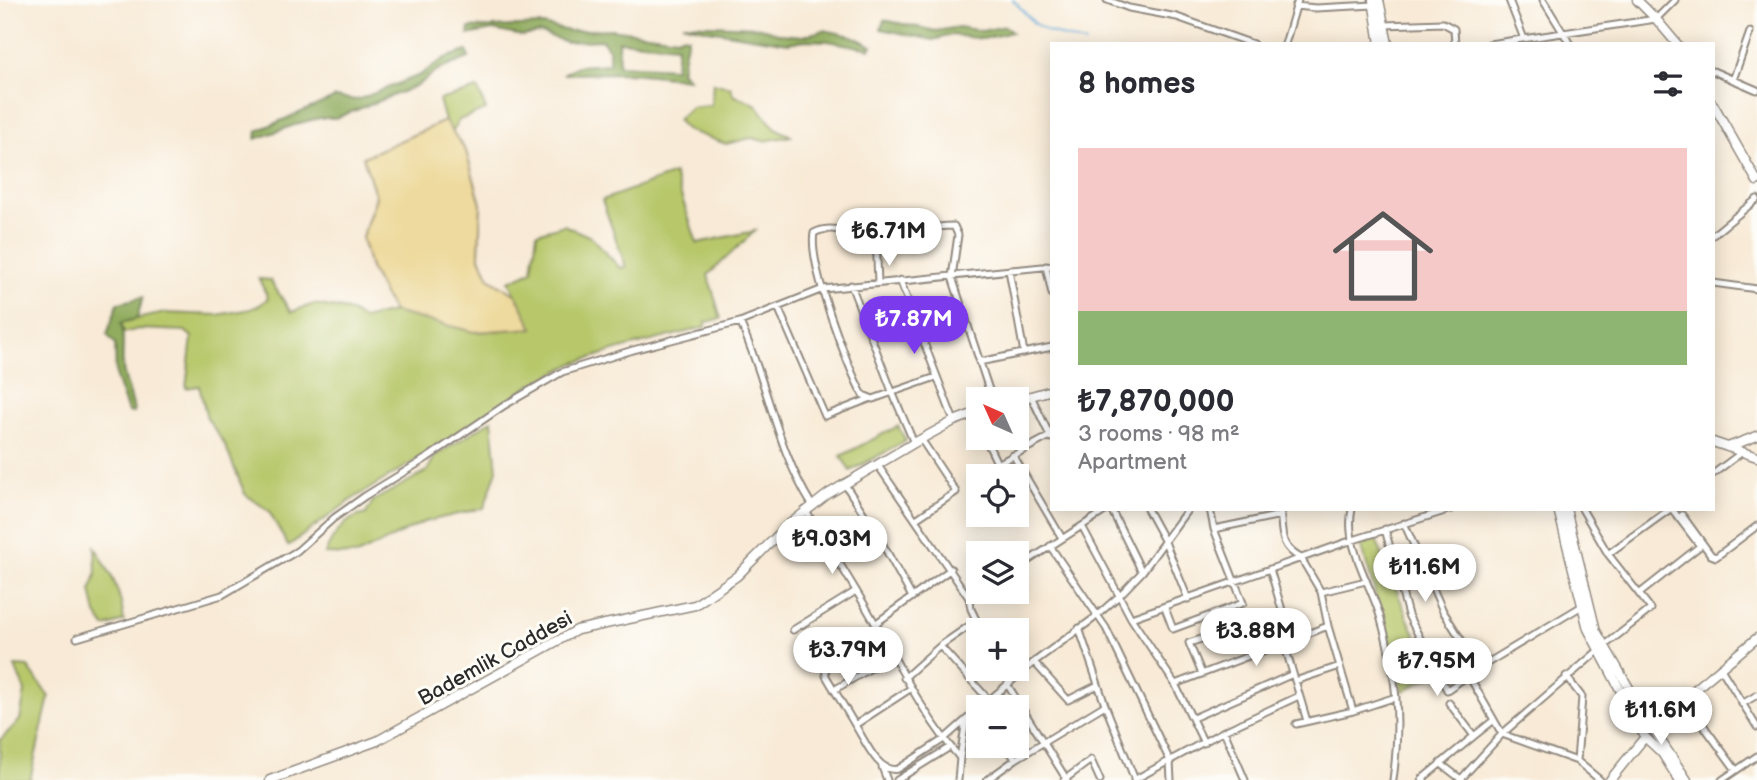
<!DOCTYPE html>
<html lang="en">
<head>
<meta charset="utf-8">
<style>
  :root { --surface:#fff; --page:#f7f7f7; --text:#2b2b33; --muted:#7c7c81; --accent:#7c3aed }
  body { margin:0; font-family:"Balsamiq Sans",sans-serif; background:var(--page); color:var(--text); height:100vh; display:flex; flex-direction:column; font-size:26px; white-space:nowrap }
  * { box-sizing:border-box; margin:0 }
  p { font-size:23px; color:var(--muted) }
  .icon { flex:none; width:38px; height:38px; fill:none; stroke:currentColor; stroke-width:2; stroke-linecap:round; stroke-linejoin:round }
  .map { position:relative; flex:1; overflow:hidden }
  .drawer { position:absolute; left:1050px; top:42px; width:665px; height:469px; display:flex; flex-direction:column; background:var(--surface); border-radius:0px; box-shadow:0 4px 18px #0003 }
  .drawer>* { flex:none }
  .needle { width:46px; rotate:315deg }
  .buttons { position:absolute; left:966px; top:387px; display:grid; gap:14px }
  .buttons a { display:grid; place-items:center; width:63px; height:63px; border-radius:0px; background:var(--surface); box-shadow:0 4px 18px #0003; font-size:35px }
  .price { position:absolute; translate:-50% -60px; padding:0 16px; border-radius:24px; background:#fff; color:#222; font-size:23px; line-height:46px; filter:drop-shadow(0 2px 4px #0008) }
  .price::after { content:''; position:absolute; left:50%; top:42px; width:21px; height:16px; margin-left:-10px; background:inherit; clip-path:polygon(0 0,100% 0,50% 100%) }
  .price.current { background:var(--accent); color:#fff }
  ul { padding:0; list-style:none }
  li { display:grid; align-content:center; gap:14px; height:371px; padding:0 28px }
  li span { display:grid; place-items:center; height:217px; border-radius:0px; color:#555 }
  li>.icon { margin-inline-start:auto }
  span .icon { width:126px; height:126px; fill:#fffc; stroke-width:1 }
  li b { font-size:30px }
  h2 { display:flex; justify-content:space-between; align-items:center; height:84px; padding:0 28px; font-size:30px }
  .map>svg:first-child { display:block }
</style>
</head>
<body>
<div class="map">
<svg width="1757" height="780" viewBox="0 0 1757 780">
  <rect width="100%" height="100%" fill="#fdfcf7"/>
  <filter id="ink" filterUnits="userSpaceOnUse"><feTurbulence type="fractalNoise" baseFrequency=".0143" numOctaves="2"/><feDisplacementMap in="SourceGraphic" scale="14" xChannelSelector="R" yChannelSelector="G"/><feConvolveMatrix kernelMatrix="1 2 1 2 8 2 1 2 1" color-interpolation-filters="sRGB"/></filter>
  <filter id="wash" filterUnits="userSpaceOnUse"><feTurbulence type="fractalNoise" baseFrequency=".00686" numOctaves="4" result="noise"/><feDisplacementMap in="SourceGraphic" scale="28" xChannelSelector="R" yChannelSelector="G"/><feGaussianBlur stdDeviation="1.57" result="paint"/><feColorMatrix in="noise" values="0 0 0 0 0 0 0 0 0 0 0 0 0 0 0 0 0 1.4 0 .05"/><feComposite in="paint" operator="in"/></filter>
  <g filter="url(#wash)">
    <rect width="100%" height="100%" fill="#f8ead6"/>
    <path fill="#b7c76a" stroke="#71794a" stroke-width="2" d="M713 83 730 87 734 96C766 104 756 110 775 127 779 131 786 133 791 136L764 141 751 138 726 144 687 130 677 120 691 107 711 105Z
      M478 89 486 110 459 120 452 132 445 121 439 100Z
      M674 174 697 243 755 231 708 275 721 319 706 322V327L620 349 572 364 527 387 438 447 351 500 288 546 269 511 245 494 225 445 207 418 199 386 186 388 192 337 185 331 138 329 124 333 121 322 165 313 217 315 251 309 260 305 268 298 259 279 270 280 291 312 314 304 347 310 363 319 393 312 475 332 532 328 509 281 532 271 537 233 564 225 591 237 620 268 626 267 602 200Z
      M492 420 497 470 484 508 424 522 357 555 325 554C332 536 345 517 366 514L373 501 427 471 435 456Z
      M898 426 906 441 850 471 841 456Z
      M1376 539 1408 619 1434 675 1403 691 1361 544Z
      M95 547C111 573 121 591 124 621L105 627 96 614 91 590 96 574Z
      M15 666 28 667 49 697 30 780H0V740L20 720 25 691Z"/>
    <path fill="#91ac5e" stroke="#5e6c44" stroke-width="2" fill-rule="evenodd" d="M884 20 936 31 959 27 982 31 1005 26 1012 32 983 39 952 35 933 40 881 29Z
      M682 24 758 27 781 34 803 36 824 30 852 36 872 46 870 49 828 41 805 40 788 43 708 30Z
      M543 25 569 31 611 29 677 38 681 36 688 37 681 71 689 79 631 73 563 74 577 66 609 64V49L602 40 566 42 541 33 522 36 493 30 468 35 469 28ZM618 41 677 46 675 68 619 65Z
      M467 51 469 58 438 70 417 86 336 118H320L303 122 256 139 257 131 336 97 357 100 420 75 445 58Z
      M143 297 137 319 121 323C126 339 120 357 124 374 127 388 133 399 134 413L128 412 116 378 115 344 107 334 118 303Z"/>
    <path fill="#eeda9e" stroke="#8c8264" stroke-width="2" d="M445 121 466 151 481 204 479 255 489 278 516 295 533 328 475 332 393 312 370 268 362 237 376 197 363 157Z"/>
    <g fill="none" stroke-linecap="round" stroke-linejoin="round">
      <path stroke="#61a7d7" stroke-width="2" d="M1013 0 1035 24 1047 31 1086 44"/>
    </g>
  </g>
  <g filter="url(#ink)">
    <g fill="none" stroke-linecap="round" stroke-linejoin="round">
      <defs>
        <path id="street" d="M1107 0 1129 8 1177 17 1253 44
          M1509 0 1524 39
          M1543 0 1570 44
          M1295 6 1316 8 1374 5
          M1384 25 1443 23 1454 29 1455 44
          M1285 44 1298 0
          M1489 44 1656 19 1675 0
          M1713 71 1757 90
          M1733 80 1750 32
          M1713 235 1757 199
          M876 237 878 282
          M1046 266 1052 294
          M1009 270 1024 353
          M900 280 954 421
          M1713 283 1757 289
          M851 285 893 394 914 443
          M778 307 825 416 869 399
          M740 322C767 381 777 450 812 505
          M979 362 1052 347
          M936 377 873 399 863 395C847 367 808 263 814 233 836 222 856 238 878 236 904 234 928 226 954 226L958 235 952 277 992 399
          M1031 396 1051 438
          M985 438 998 465
          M1013 455 1062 538
          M877 464 969 598 971 609 981 630
          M1713 474 1741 453
          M975 476 1050 436
          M844 483 877 534 912 597
          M1111 509 1142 572
          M1147 509 1165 542 1188 599
          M1280 509C1283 532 1278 546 1301 558
          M1352 509C1344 546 1370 582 1380 616 1397 673 1401 721 1393 780
          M1582 509 1608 554 1651 609 1604 646
          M805 510C831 549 856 589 879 630 904 675 926 719 960 758L958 780
          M1682 515 1711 555 1716 557 1757 526
          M916 519 956 492 921 439
          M1404 523 1443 611 1479 668
          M1082 526 1131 618 1175 684 1204 743
          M1214 529 1281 515
          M1385 529 1408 615 1447 690 1479 668 1582 606
          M1050 546 1106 628 1170 761 1171 780
          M1608 554 1670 509
          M1301 558 1321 592 1328 626 1353 711
          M1017 568 1108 509
          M1270 569 1291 641
          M1321 592 1366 581
          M1639 594 1700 546 1672 509
          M969 598 980 592
          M1165 608 1173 629 1243 603 1214 529 1210 509
          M1131 618 1347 542 1451 509
          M875 624 951 569
          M1079 628 1105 705 1135 780
          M879 629 825 667 826 676 855 725 910 689
          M793 630 856 591
          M77 638 222 595 297 551 334 518 365 496 427 458 505 405 562 372 633 350 740 322 823 289 1052 266
          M1284 643 1307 721
          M940 646 989 700
          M1034 662 1068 700 1098 685
          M1720 667 1757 727
          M1202 674 1189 643 1263 619 1271 648
          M1469 676 1502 734 1577 761 1600 780
          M1566 676 1582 697 1577 761
          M904 678 940 646 976 621
          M1295 681 1340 666
          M1007 684 1067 780
          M1175 684 1328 626
          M834 690 893 655
          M1687 696 1706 729 1736 770
          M1742 704 1757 695
          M981 707 1034 662 1093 619 1120 595 1142 572 1188 509
          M1193 718 1293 674
          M1296 724 1353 711 1396 697
          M855 725C865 740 878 774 898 769L944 739 978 709
          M1224 731 1245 780
          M1474 736 1494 720
          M1004 746 1016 759
          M960 758 966 720
          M1440 763 1462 780
          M882 767 887 780
          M1461 779 1502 734 1599 650
          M897 780 950 747
          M987 780 1016 759 1105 705
          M1064 780 1091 760 1100 780
          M1134 780 1224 731 1299 696
          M1424 780 1422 779 1474 736 1449 703
          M1722 780 1757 756"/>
        <path id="secondary" d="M1373 0 1380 44
          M1379 0 1388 44
          M1637 0 1656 19 1677 44
          M1713 104 1757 181
          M1017 400 1052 390
          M1713 442 1757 457
          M1728 447 1757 436
          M1558 509 1588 629 1645 737 1662 753 1679 780
          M1566 509 1596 631 1651 726 1687 780
          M1654 731 1653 729 1687 696 1757 638
          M270 780 377 741 577 630 695 605 737 576 787 526 828 494 914 443 954 421 978 412
          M1610 780 1645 737"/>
      </defs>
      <use href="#street" stroke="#928a80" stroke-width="9"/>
      <use href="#secondary" stroke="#928a80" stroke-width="11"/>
      <use href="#street" stroke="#fff" stroke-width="5"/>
      <use href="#secondary" stroke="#fff" stroke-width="8"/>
    </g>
  </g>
  <g text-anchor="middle" stroke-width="6" stroke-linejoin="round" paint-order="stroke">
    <g font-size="21" fill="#2b2b2b" stroke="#fdfcf7">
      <text transform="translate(495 658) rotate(-29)" y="7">Bademlik Caddesi</text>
    </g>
  </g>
</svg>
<div class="buttons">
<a><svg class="needle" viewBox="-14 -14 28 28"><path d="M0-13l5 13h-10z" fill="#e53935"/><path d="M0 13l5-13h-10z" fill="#7c7c81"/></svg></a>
<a><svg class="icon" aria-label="locate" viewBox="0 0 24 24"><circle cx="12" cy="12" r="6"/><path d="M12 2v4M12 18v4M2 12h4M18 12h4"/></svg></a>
<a><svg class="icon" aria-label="layers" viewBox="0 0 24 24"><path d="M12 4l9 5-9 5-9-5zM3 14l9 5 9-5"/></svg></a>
<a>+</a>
<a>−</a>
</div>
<b class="price" style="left:889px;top:268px">₺6.71M</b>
<b class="price current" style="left:914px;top:356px">₺7.87M</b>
<b class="price" style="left:832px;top:576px">₺9.03M</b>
<b class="price" style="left:1425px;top:604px">₺11.6M</b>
<b class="price" style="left:1256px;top:668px">₺3.88M</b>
<b class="price" style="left:848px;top:687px">₺3.79M</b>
<b class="price" style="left:1437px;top:698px">₺7.95M</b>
<b class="price" style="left:1661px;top:747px">₺11.6M</b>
<section class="drawer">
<h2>8 homes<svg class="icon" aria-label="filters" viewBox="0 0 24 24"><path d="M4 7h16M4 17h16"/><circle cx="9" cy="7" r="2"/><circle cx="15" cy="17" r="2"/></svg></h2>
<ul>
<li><span style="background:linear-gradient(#f6c9c9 75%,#8fb573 0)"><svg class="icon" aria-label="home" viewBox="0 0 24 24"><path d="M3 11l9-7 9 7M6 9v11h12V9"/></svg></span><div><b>₺7,870,000</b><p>3 rooms · 98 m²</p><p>Apartment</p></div></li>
</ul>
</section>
</div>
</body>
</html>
